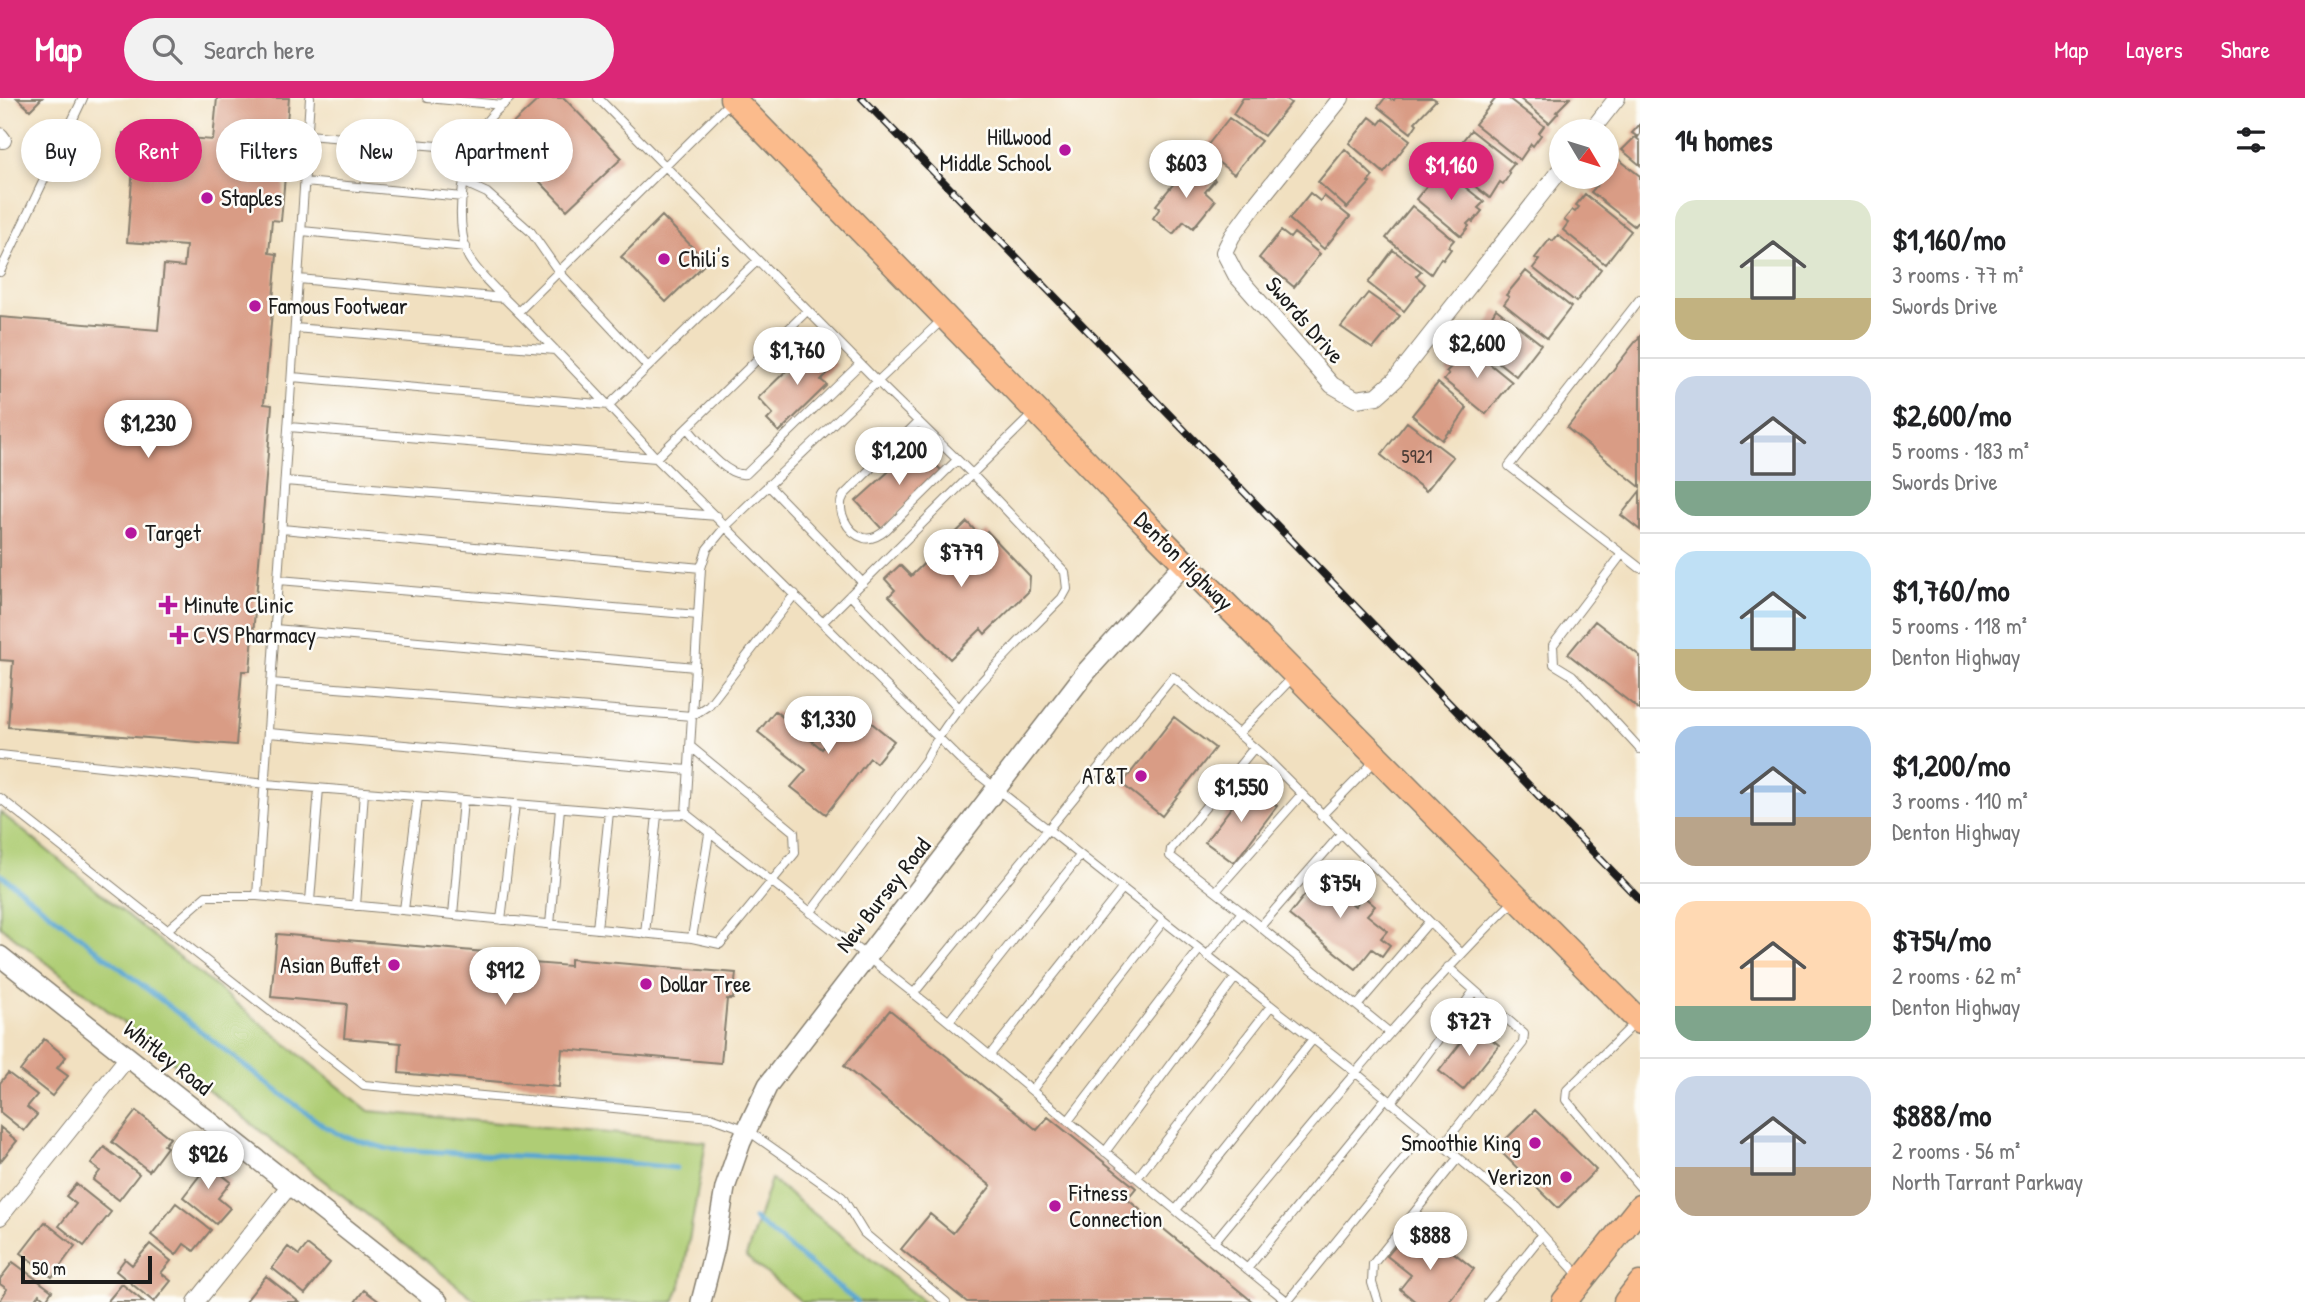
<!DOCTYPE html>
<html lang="en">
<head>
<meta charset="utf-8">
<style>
  :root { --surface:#fff; --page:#f2f2f2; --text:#202124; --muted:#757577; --line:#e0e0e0; --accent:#db2777 }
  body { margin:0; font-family:"Patrick Hand",sans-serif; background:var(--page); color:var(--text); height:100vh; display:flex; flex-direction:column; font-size:26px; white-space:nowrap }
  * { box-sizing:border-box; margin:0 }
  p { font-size:23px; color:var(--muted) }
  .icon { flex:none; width:38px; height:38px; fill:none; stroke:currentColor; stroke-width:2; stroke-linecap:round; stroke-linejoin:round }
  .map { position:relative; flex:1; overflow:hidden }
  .sheet { display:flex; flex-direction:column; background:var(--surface); width:665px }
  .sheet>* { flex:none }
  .guide { position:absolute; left:21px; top:21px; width:665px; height:63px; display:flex; gap:14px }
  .needle { width:46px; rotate:128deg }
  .fabs { position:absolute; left:1549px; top:21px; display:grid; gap:14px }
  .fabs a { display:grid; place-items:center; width:70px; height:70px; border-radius:50%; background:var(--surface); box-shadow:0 4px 10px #0003; font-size:35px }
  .scale { position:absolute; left:21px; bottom:18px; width:131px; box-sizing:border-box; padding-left:7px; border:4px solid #1c1c1c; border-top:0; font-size:19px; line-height:24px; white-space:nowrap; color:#1c1c1c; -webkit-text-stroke:5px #fdfcf7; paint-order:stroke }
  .price { position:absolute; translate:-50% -60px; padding:0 16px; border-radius:24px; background:#fff; color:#222; font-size:23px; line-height:46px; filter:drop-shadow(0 2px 4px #0008) }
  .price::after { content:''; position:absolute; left:50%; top:42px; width:21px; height:16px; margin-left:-10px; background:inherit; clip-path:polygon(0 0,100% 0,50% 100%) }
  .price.selected { background:var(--accent); color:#fff }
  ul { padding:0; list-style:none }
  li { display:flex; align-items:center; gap:21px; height:175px; padding:0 35px }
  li+li { border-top:2px solid var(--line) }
  li span { display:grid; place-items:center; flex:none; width:196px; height:140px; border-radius:21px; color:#555 }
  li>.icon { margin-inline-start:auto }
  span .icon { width:84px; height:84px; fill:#fffc; stroke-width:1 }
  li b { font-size:30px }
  h2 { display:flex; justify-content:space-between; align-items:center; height:84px; padding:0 35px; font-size:30px }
  .tag { padding:0 24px; border-radius:32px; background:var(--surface); box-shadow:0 4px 10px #0003; font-size:24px; line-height:63px }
  .tag.selected { background:var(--accent); color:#fff }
  header { display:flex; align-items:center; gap:42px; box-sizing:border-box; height:98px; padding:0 35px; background:var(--accent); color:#fff }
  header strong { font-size:33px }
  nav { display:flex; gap:38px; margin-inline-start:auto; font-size:24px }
  .search { width:490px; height:63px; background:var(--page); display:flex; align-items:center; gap:18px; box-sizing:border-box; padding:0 24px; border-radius:38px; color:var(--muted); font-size:26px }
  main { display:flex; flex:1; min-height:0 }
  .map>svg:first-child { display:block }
</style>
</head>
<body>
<header>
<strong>Map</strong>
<div class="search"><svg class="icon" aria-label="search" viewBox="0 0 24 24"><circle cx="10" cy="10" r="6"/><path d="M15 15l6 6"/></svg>Search here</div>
<nav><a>Map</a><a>Layers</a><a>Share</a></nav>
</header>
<main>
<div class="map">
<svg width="1640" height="1204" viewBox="0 0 1640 1204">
  <rect width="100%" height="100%" fill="#fdfcf7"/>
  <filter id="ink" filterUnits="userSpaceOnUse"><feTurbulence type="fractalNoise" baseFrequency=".0143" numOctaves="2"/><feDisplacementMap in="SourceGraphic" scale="14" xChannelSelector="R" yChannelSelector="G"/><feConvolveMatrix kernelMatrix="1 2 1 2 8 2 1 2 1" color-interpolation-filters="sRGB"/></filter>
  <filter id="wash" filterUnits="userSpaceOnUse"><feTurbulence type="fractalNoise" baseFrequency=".00686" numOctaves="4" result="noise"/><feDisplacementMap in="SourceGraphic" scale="28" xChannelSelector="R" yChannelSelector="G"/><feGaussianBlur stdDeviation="1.57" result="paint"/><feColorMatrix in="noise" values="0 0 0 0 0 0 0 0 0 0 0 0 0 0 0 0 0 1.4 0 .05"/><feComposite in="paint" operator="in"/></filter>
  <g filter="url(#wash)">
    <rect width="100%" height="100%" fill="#f1e0c0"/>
    <path fill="#afcd74" stroke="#667448" stroke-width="2" d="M0 714 369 1013 706 1044 682 1183 674 1204H478L0 828Z
      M771 1081 924 1204H802L746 1159Z"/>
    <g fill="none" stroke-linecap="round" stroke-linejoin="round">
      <path stroke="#57a6d1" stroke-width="5" d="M0 776 281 996 324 1028 343 1038 388 1051 607 1063 676 1070
        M754 1121 857 1204"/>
    </g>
    <g id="blocks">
      <path fill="#d99c85" d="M17 0H42L30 12Z
        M217 0H289L285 48 278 47 275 77 285 78 281 123 272 122 269 155 277 156 264 306 272 307 250 573H242L236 647 8 629 13 563 0 562V219L158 232 164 167 184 169 186 148 127 144 134 57 121 56 123 35 213 42Z
        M540 0H564L622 60 567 112 504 46 512 39 506 32Z
        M1243 0H1284L1291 5 1264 38 1233 16Z
        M1385 0 1394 2 1395 0H1433L1436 2 1415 24 1417 26 1411 35 1378 9Z
        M1496 0H1508L1544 28 1539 35 1541 37 1533 48 1531 46 1520 62 1475 26Z
        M1519 0H1570L1556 14 1558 15 1549 25Z
        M1370 19 1379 26 1383 21 1410 42 1384 75 1349 45Z
        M1229 20 1261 43 1234 76 1203 53Z
        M1640 26V36L1638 39 1632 35Z
        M1471 32 1514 66 1508 73 1510 76 1503 86 1500 84 1490 100 1445 65Z
        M1635 39 1640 43V67L1622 52Z
        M1345 51 1373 78 1368 84 1370 85 1347 110 1318 84Z
        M1617 60 1640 78V121L1634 128 1591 94 1598 86 1595 83 1598 79H1606V68L1609 66 1611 68Z
        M1195 65 1215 82 1205 94 1215 103 1193 130 1184 123 1173 136 1153 120 1160 110 1156 107 1184 73 1187 75Z
        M1441 70 1484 104 1478 110 1482 113 1473 124 1471 122 1467 126 1469 128 1461 138 1416 101Z
        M1310 95 1320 103 1324 98 1350 119 1324 151 1289 121Z
        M1585 96 1631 133 1605 166 1563 132 1568 125 1564 122 1572 112 1575 114 1579 109 1576 107Z
        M1412 108 1454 142 1448 149 1451 151 1443 162 1441 160 1431 176 1386 140Z
        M662 118 707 164 666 204 621 159Z
        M1281 133 1290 140 1294 135 1320 156 1294 189 1259 160Z
        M1558 137 1601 171 1576 204 1533 170 1539 162 1535 160 1550 141 1553 143Z
        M1393 152 1421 173 1416 178 1425 186 1404 213 1368 185Z
        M1526 173 1571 209 1547 240 1504 206 1509 199 1506 197Z
        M1368 195 1400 218 1373 251 1341 229Z
        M1496 211 1541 246 1516 278 1474 245 1479 238 1476 236 1484 226 1486 228Z
        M1640 238V389L1567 330Z
        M815 245 836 267 821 282 827 287 779 334 767 322 773 316 758 300Z
        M1469 249 1512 284 1486 316 1444 282 1449 276 1446 274Z
        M1438 285 1467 310 1451 334 1449 333 1442 342 1412 317Z
        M1407 324 1453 359 1426 393 1381 357Z
        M917 348 942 373 882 431 856 403Z
        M1640 393V432L1621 417Z
        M967 424 981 439 987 433 1030 478 1029 493 985 536 981 531 950 561 889 498 895 492 885 481 900 467 911 478Z
        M1595 523 1640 558V612L1568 556Z
        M854 611 894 643 876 665 870 660 826 716 791 689 806 672 758 634 775 613 822 651Z
        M1174 619 1215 650 1162 718 1122 686Z
        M1249 686 1277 708 1234 765 1205 744Z
        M1327 769 1350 788 1342 798 1355 808 1363 798 1375 808 1367 817 1387 833 1381 840 1390 847 1382 858 1372 851 1356 871 1289 817Z
        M277 836 496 855 495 862 570 868V861L736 875 733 901H727L721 965 562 951 559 989 399 975 401 945 344 940 347 906 271 899Z
        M890 912 1037 1032 1048 1019 1136 1090 1127 1101 1253 1204H967L901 1151 930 1116 953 1135 991 1088 844 968Z
        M1474 928 1499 947 1463 992 1439 973Z
        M44 941 66 959 57 970 68 978 52 998 20 973Z
        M8 975 37 997 27 1009 37 1017 24 1033 0 1014V985Z
        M1535 1012 1596 1072 1558 1110 1497 1050Z
        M136 1013 170 1040 164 1047 167 1049 149 1073 112 1044Z
        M0 1029 17 1043 0 1064Z
        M104 1049 139 1076 119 1102 93 1082 100 1073 91 1066Z
        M199 1058 231 1084 218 1100 230 1110 216 1126 183 1099 200 1077 190 1069Z
        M76 1086 111 1114 84 1148 59 1128 76 1106 66 1098Z
        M176 1105 211 1132 194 1153 184 1146 176 1157 151 1137Z
        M45 1124 75 1148 52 1179 21 1155Z
        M1404 1138 1428 1157 1439 1143 1474 1171 1448 1204H1416L1400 1191 1411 1177 1387 1158Z
        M150 1146 171 1163 161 1175 171 1183 154 1204 116 1173 125 1161 132 1167Z
        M307 1147 330 1165 305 1196 272 1170 288 1149 299 1157Z
        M13 1164 52 1193 46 1202 39 1196 33 1204 0 1203 7 1191 0 1186V1181Z
        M266 1178 299 1204H245Z
        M122 1186 144 1204H107Z
        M364 1192 380 1204H355Z"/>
    </g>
  </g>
  <g filter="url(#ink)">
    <use href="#blocks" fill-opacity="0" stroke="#867e6e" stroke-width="2"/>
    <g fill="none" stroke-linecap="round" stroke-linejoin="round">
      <defs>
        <path id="service" d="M427 0 503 7
          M510 0C502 8 490 17 484 27 463 64 454 115 467 156 473 172 507 202 520 216 566 263 612 310 656 360L964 665 1355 974 1517 1109 1581 1180
          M598 0 877 283 972 376 823 524
          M308 37 473 51
          M305 84 463 99
          M465 85 487 95 531 134 559 174 648 269
          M302 133 466 149
          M0 174 83 0
          M299 181 504 200
          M1640 201 1509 368 1640 470
          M518 214 730 4
          M943 221 726 428 707 451 701 470 686 716 936 913 1214 1144
          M295 230 555 252
          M292 279 609 307 758 162
          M918 324 844 397C835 411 847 435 864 440 872 442 880 437 886 432L957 362
          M289 329 656 360 807 213
          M687 330C700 344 726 380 746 376L860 266
          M285 383 717 418
          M768 387 863 485
          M282 431 701 470
          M1622 456 1553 547 1554 566 1572 577 1640 651
          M279 482 698 517
          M850 497 960 611
          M275 531 695 569
          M272 585 692 618 709 607 795 496
          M269 635 688 672
          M1238 636 1293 579
          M690 648 794 734 795 755 720 846 692 840 709 736
          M0 657 266 686 652 717 686 716
          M0 700 167 832
          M1321 718 1376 662
          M1216 793 1301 697
          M257 798 310 0
          M310 803 319 690
          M356 808 364 694
          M404 812 418 699
          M1242 814 1389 934
          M810 815 925 663C954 605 1016 547 1062 500L1067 491 1065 474 972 376 1034 315
          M453 817 463 702
          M501 822 515 706
          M550 827 560 710
          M1260 829 1340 737
          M597 831 609 714
          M645 836 657 717
          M692 840 257 798H206L167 832 364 987 711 1019 747 1032 842 1099 864 1135 946 1204
          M1207 858 1242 814 1170 758 1171 751 1254 650
          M914 895 1173 579 1266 660 1461 855
          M1357 908 1429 824
          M949 923 1080 758
          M1636 924 1567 992 1566 1002 1640 1089
          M990 957 1122 791
          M1032 992 1163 824
          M1391 1005 1474 893
          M1068 1023 1199 852
          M1443 1047 1523 945 1524 936 1448 869
          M1105 1054 1235 880
          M1137 1080 1271 908
          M1176 1112 1313 941
          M1247 1171 1386 1000
          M1287 1204 1426 1033
          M1288 1204 1214 1144C1311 1027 1406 909 1514 803
          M1378 1204 1372 1185 1373 1166 1458 1060
          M1488 1204 1542 1137"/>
        <path id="minor" d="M1341 0 1252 111 1232 138 1224 154 1236 177 1332 287 1356 301 1377 298 1395 282 1561 71
          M1591 33 1617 0
          M0 38 3 42
          M0 1119 128 959
          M196 1204 290 1087"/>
        <path id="tertiary" d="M0 858 438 1204
          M701 1204 715 1149 725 1090 741 1044 768 987 1087 573 1186 464"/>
        <path id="primary" d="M732 0 1160 440 1640 924
          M1564 1204 1640 1109
          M1626 1204 1640 1186"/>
      </defs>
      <use href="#service" stroke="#867e6e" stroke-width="10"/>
      <use href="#minor" stroke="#867e6e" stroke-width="18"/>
      <use href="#tertiary" stroke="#867e6e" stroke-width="22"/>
      <use href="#primary" stroke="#867e6e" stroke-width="27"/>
      <use href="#service" stroke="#fff" stroke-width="8"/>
      <use href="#minor" stroke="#fff" stroke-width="16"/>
      <use href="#tertiary" stroke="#fff" stroke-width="19"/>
      <use href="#primary" stroke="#fbbb8c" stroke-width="24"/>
      <defs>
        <path id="rail" d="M862 0 1640 802"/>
      </defs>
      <use href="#rail" stroke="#1c1c1c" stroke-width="8"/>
      <use href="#rail" stroke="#fdfcf7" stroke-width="5" stroke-dasharray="16" stroke-linecap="butt"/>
    </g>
  </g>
  <g fill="#b5179e" stroke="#fdfcf7" stroke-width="2.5">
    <circle cx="1065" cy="52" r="7"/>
    <circle cx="207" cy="100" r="7"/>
    <circle cx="664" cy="161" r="7"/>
    <circle cx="255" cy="208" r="7"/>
    <circle cx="131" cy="435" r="7"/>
    <path d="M164.5 496.5h7v7h7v7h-7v7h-7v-7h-7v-7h7z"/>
    <path d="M175.5 526.5h7v7h7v7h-7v7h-7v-7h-7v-7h7z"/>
    <circle cx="1141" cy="678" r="7"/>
    <circle cx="394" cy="867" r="7"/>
    <circle cx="646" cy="886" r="7"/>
    <circle cx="1535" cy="1045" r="7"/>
    <circle cx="1566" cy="1079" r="7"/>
    <circle cx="1055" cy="1108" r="7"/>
  </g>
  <g text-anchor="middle" stroke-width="5" stroke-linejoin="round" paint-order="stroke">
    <g font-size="19" fill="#4b3c36">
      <text x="1417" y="365">5921</text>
    </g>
    <g font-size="23" fill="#1c1c1c" stroke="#fdfcf7" text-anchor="start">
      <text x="1051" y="47" text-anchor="end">Hillwood<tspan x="1051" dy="26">Middle School</tspan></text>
      <text x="221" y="108">Staples</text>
      <text x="678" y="169">Chili's</text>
      <text x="269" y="216">Famous Footwear</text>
      <text x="145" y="443">Target</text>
      <text x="184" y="515">Minute Clinic</text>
      <text x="193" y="545">CVS Pharmacy</text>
      <text x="1127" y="686" text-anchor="end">AT&amp;T</text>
      <text x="380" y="875" text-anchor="end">Asian Buffet</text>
      <text x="660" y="894">Dollar Tree</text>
      <text x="1521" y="1053" text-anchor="end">Smoothie King</text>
      <text x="1552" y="1087" text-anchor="end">Verizon</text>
      <text x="1069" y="1103">Fitness<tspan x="1069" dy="26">Connection</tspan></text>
    </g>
    <g font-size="23" fill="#1c1c1c" stroke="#fdfcf7">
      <text transform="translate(1305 222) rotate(49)" y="8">Swords Drive</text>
      <text transform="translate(1184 463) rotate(45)" y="8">Denton Highway</text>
      <text transform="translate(883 797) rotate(-52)" y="8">New Bursey Road</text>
      <text transform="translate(168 960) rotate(38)" y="8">Whitley Road</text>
    </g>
  </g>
</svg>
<div class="fabs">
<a><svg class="needle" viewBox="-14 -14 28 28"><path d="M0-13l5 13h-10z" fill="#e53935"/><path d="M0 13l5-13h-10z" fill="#757577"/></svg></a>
</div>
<div class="scale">50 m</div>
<b class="price" style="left:1186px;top:102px">$603</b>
<b class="price selected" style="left:1451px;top:104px">$1,160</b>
<b class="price" style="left:1477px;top:282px">$2,600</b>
<b class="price" style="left:797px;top:289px">$1,760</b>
<b class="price" style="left:148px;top:362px">$1,230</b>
<b class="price" style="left:899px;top:389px">$1,200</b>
<b class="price" style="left:961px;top:491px">$779</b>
<b class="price" style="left:828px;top:658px">$1,330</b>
<b class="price" style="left:1241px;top:726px">$1,550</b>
<b class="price" style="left:1340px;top:822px">$754</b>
<b class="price" style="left:505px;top:909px">$912</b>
<b class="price" style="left:1469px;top:960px">$727</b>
<b class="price" style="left:208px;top:1093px">$926</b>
<b class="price" style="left:1430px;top:1174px">$888</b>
<div class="guide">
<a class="tag">Buy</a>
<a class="tag selected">Rent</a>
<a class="tag">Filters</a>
<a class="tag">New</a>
<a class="tag">Apartment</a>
</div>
</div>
<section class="sheet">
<h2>14 homes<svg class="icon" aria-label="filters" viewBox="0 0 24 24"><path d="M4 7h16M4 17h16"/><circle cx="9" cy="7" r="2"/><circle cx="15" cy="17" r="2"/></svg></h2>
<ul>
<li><span style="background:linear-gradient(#dfe7d0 70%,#c2b280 0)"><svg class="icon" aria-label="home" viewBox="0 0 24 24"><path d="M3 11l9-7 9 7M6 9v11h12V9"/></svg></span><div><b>$1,160/mo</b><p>3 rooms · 77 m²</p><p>Swords Drive</p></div></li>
<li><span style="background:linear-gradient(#c9d6e8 75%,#7fa58c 0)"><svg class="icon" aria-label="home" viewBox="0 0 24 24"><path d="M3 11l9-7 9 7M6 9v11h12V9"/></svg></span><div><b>$2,600/mo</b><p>5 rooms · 183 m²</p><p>Swords Drive</p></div></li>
<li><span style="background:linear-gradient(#bfe0f5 70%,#c2b280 0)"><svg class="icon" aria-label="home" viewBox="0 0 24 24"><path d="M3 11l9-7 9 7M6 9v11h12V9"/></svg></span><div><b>$1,760/mo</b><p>5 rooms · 118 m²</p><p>Denton Highway</p></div></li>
<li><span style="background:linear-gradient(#a9c7e8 65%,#b9a48a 0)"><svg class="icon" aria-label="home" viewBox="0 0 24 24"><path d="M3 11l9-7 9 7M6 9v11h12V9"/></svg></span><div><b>$1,200/mo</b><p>3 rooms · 110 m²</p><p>Denton Highway</p></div></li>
<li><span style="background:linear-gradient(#ffd9b3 75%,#7fa58c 0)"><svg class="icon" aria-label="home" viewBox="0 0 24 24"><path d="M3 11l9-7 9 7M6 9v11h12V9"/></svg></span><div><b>$754/mo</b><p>2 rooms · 62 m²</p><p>Denton Highway</p></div></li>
<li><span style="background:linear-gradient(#c9d6e8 65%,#b9a48a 0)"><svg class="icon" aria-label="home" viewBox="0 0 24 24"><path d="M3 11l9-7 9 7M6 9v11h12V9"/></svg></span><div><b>$888/mo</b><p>2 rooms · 56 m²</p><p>North Tarrant Parkway</p></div></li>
</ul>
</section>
</main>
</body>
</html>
